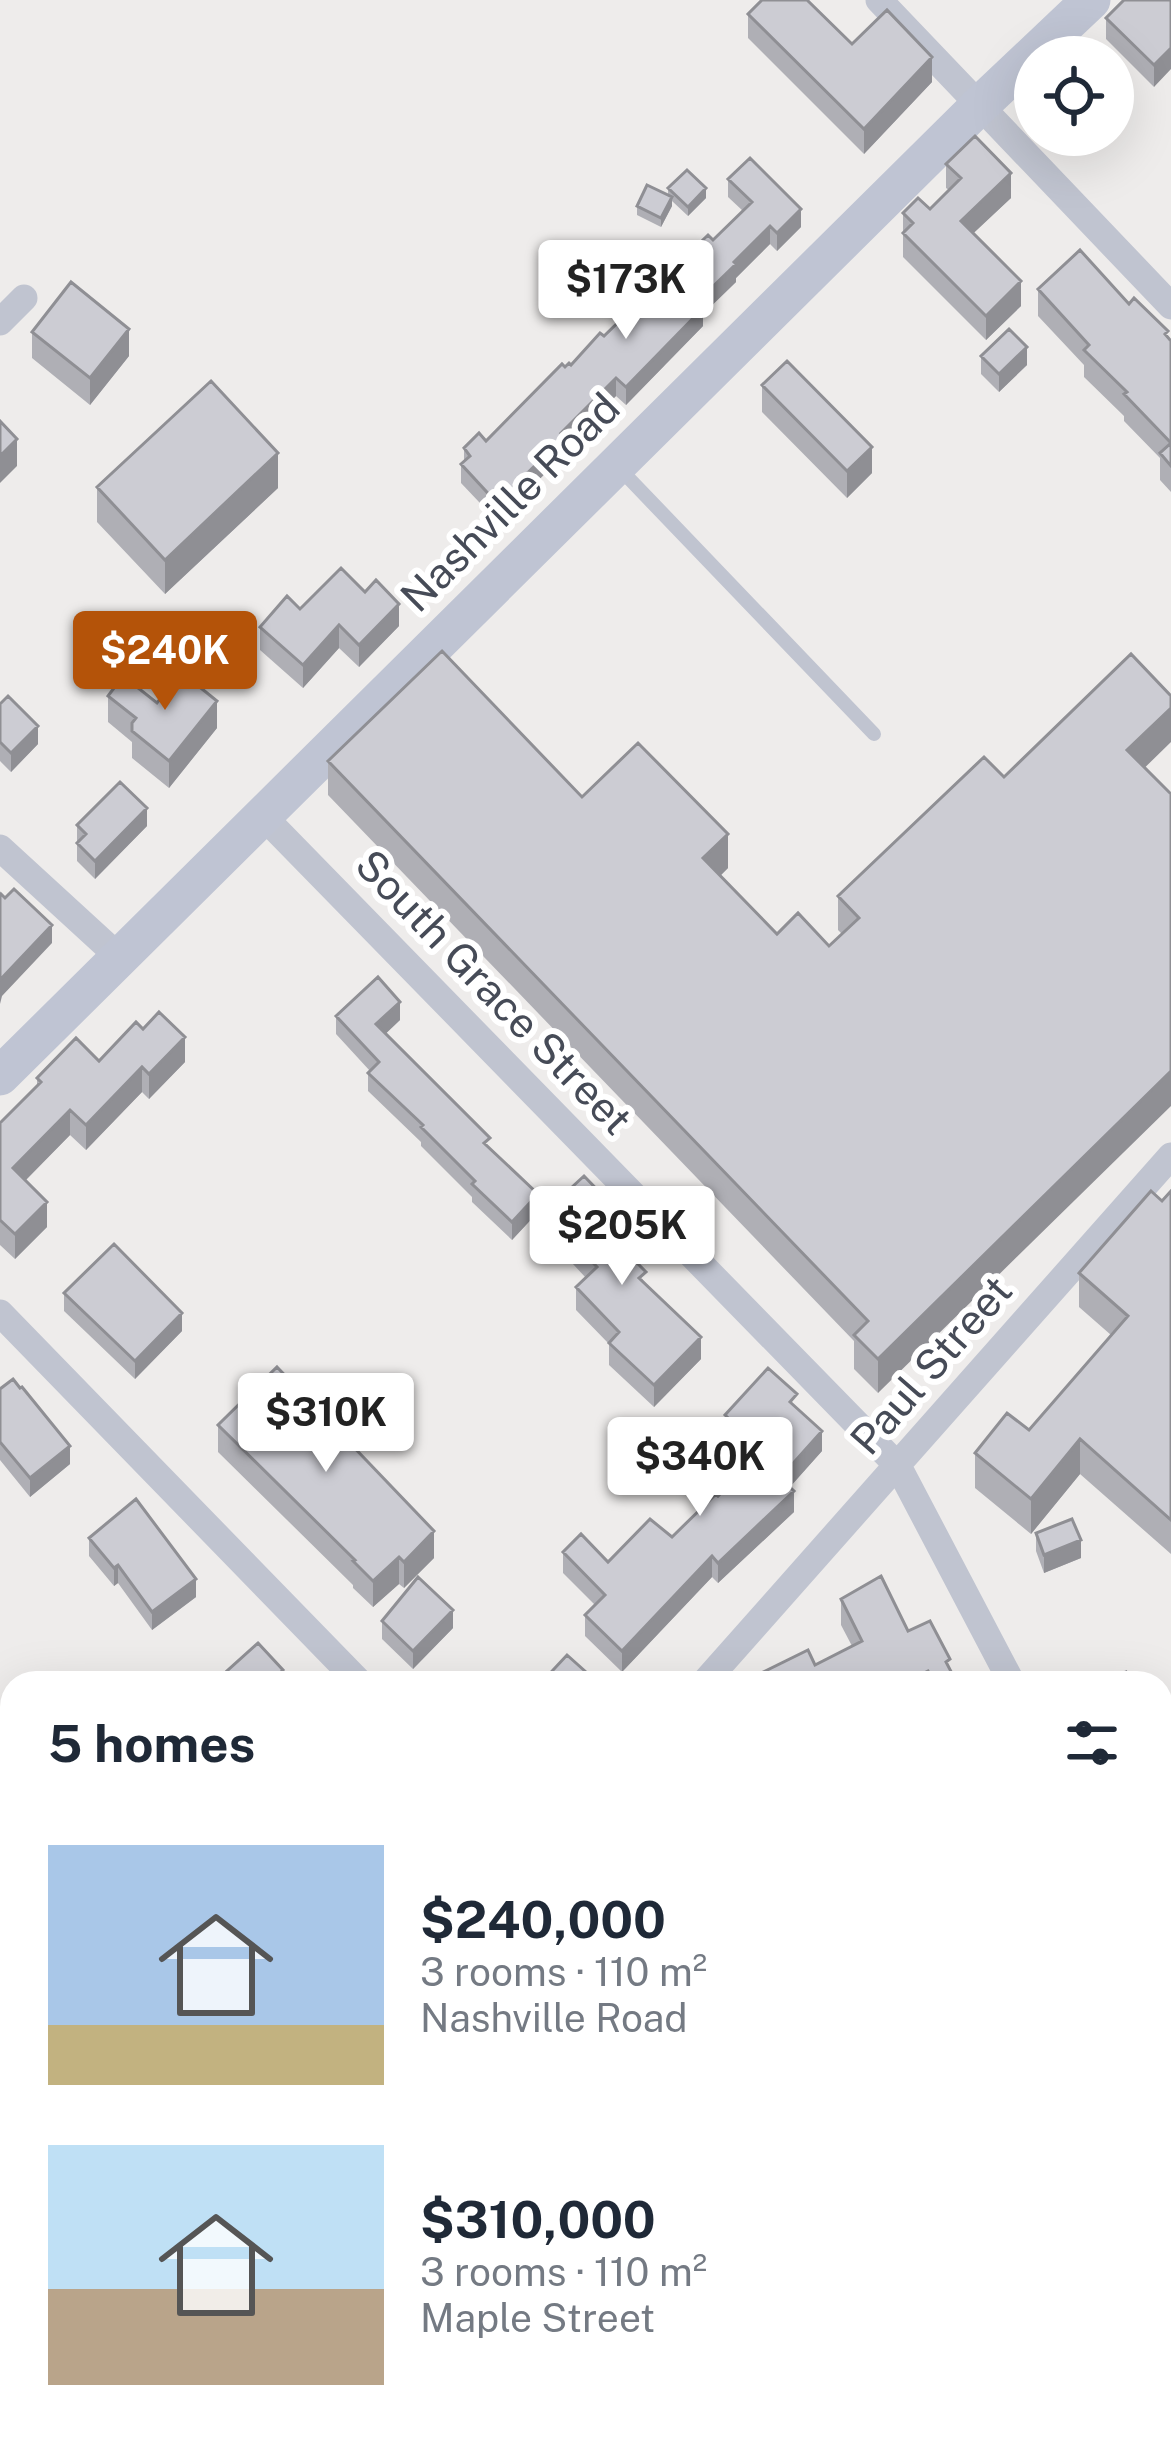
<!DOCTYPE html>
<html lang="en">
<head>
<meta charset="utf-8">
<style>
  :root { --surface:#fff; --page:#f2f2f3; --text:#1f2937; --muted:#747a83; --accent:#b45309 }
  body { margin:0; font-family:"Public Sans",sans-serif; background:var(--page); color:var(--text); height:100vh; display:flex; flex-direction:column; font-size:45px; white-space:nowrap }
  * { box-sizing:border-box; margin:0 }
  p { font-size:39px; color:var(--muted) }
  .icon { flex:none; width:66px; height:66px; fill:none; stroke:currentColor; stroke-width:2; stroke-linecap:round; stroke-linejoin:round }
  .map { position:relative; flex:1; overflow:hidden }
  .sheet { position:absolute; left:0px; top:1671px; width:1173px; height:771px; display:flex; flex-direction:column; background:var(--surface); border-radius:36px 36px 0 0; box-shadow:0 12px 48px #0002 }
  .sheet>* { flex:none }
  .buttons { position:absolute; left:1014px; top:36px; display:grid; gap:24px }
  .buttons a { display:grid; place-items:center; width:120px; height:120px; border-radius:50%; background:var(--surface); box-shadow:0 12px 48px #0002; font-size:60px }
  .price { position:absolute; translate:-50% -102px; padding:0 27px; border-radius:12px; background:#fff; color:#222; font-size:39px; line-height:78px; filter:drop-shadow(0 3px 6px #0008) }
  .price::after { content:''; position:absolute; left:50%; top:72px; width:36px; height:27px; margin-left:-18px; background:inherit; clip-path:polygon(0 0,100% 0,50% 100%) }
  .price.selected { background:var(--accent); color:#fff }
  ul { padding:0; list-style:none }
  li { display:flex; align-items:center; gap:36px; height:300px; padding:0 48px }
  li span { display:grid; place-items:center; flex:none; width:336px; height:240px; border-radius:0px; color:#555 }
  li>.icon { margin-inline-start:auto }
  span .icon { width:144px; height:144px; fill:#fffc; stroke-width:1 }
  li b { font-size:51px }
  h2 { display:flex; justify-content:space-between; align-items:center; height:144px; padding:0 48px; font-size:51px }
  .map>svg:first-child { display:block }
</style>
</head>
<body>
<div class="map">
<svg width="1171" height="2440" viewBox="0 0 1171 2440">
  <rect width="100%" height="100%" fill="#eeeceb"/>
  <g fill="none" stroke-linecap="round" stroke-linejoin="round">
    <path stroke="#c0c4d0" stroke-width="14" d="M619 468 874 734"/>
    <path stroke="#c0c4d0" stroke-width="27" d="M879 0 1171 306
      M0 322 24 298
      M261 814 898 1466 1012 1683
      M0 848 119 957
      M0 1313 360 1683
      M704 1683 1171 1156
      M1161 1832 1171 1827
      M1161 1980 1171 2001
      M1161 2262 1171 2257
      M586 2430 593 2440
      M27 2440 36 2430
      M807 2440 826 2430"/>
    <path stroke="#bfc4d3" stroke-width="39" d="M0 1076 979 106 1091 0"/>
  </g>
  <path fill="#afafb5" d="M1171 0 1154 87 1106 39V18Z
    M748 14 852 44 932 82 864 154 748 38Z
    M946 164 1011 198 973 233 1021 306 986 340 903 257V213L930 209 949 190 946 188Z
    M728 179 801 227 777 251 770 244 736 278V282L703 314V326L626 405 616 396 565 447V454L497 521 461 483V464L464 462V448L486 441 565 367 571 365 713 240 743 211 728 197Z
    M668 188 706 198 688 216 672 201V206L661 227 637 215V206L668 195Z
    M1038 289 1129 304 1171 341V492L1160 480V458L1124 421V416L1084 377V365L1038 316Z
    M32 332 129 356 90 405 32 358Z
    M981 356 1027 365 999 392 981 374Z
    M762 385 872 473 847 498 762 412Z
    M97 487 278 488 165 594 97 522Z
    M365 592 399 626 359 667 339 648 303 688 260 650V627L300 609Z
    M108 696 157 703 217 728 169 788 132 758V742L108 722Z
    M0 704 38 744 11 772 0 761Z
    M328 761 582 797 728 868 720 876 777 934 829 946 842 934 838 930V896L1004 777 1144 768 878 1393 854 1369V1341L328 795Z
    M77 825 147 826 95 879 77 861Z
    M336 1016 400 1020 385 1034 490 1148 538 1212 512 1240 472 1202V1197L421 1146V1142L368 1091V1073L370 1071 336 1034Z
    M99 1061 185 1062 149 1099 142 1092 86 1150 70 1135 25 1181 47 1227 15 1259 0 1245V1123L37 1086V1078Z
    M1171 1191V1554L1080 1474 1031 1534 975 1488V1453L1029 1430 1111 1335 1079 1307V1273L1162 1201Z
    M545 1212 612 1227 607 1231 701 1359 654 1407 609 1365V1344L576 1310V1287L586 1278 545 1234Z
    M64 1293 182 1331 135 1379 64 1311Z
    M0 1389 70 1464 30 1497 0 1460Z
    M797 1409 822 1451 790 1487 794 1512 718 1583 712 1577 622 1672 585 1636V1615L595 1605 563 1573V1552L608 1562 672 1537 718 1496 753 1461 725 1436V1415Z
    M218 1425 434 1558 404 1588 399 1584 373 1607 353 1588V1585L218 1452Z
    M1036 1533 1081 1558 1044 1573 1036 1551Z
    M89 1538 196 1597 152 1630 118 1583 114 1586 89 1556Z
    M841 1599 908 1631 950 1669 957 1683H741L815 1665 852 1646 841 1625Z
    M382 1621 453 1628 413 1669 382 1639Z
    M227 1671 283 1683H227Z
    M1171 1859V1890L1167 1882V1861Z"/>
  <path fill="#8f8f94" d="M1171 48V69L1154 87V65Z
    M932 57V82L864 154V129Z
    M1121 91V110L1113 117V99Z
    M1011 173V198L961 245V221Z
    M706 188V198L688 216V207Z
    M672 197V206L661 227V218Z
    M801 209V227L777 251V233Z
    M770 226V244L736 278V282L703 314V326L626 405V387L697 302Z
    M1021 281V306L986 340V316Z
    M129 329V356L90 405V378Z
    M1027 347V365L999 392V374Z
    M616 378V396L565 447V454L497 521V503L561 433Z
    M17 439V466L0 483V456Z
    M872 447V473L847 498V471Z
    M278 453V488L165 594V560Z
    M399 604V626L359 667V645Z
    M339 625V648L303 688V665Z
    M217 701V728L169 788V761Z
    M1171 708V742L1127 785V750Z
    M38 726V744L11 772V753Z
    M147 808V826L95 879V861Z
    M728 834V868L703 893V858Z
    M52 925V943L2 996 0 1004V980Z
    M400 1002V1020L376 1043V1024Z
    M185 1037V1062L149 1099V1074Z
    M142 1067V1092L86 1150V1125Z
    M1171 1071V1106L878 1393V1359Z
    M70 1110V1135L13 1193V1168Z
    M538 1194V1212L512 1240V1222Z
    M47 1202V1227L15 1259V1234Z
    M612 1205V1227L595 1242V1220Z
    M182 1313V1331L135 1379V1361Z
    M701 1337V1359L654 1407V1385Z
    M822 1431V1451L780 1498V1478Z
    M1080 1439V1474L1031 1534V1499Z
    M70 1446V1464L30 1497V1478Z
    M794 1491V1512L718 1583V1563Z
    M434 1531V1558L404 1588V1562Z
    M1081 1540V1558L1044 1573V1555Z
    M712 1556V1577L622 1672V1651Z
    M399 1557V1584L373 1607V1581Z
    M118 1565V1583L114 1586V1568Z
    M196 1579V1597L152 1630V1612Z
    M453 1610V1628L413 1669V1651Z
    M283 1670V1683H269Z
    M928 1671V1683H905Z
    M1168 1770V1788L1161 1791V1773Z
    M12 2285V2303L0 2309V2291Z
    M1171 2370V2388L1161 2394V2376Z"/>
  <path fill="#ccccd3" stroke="#8f8f94" stroke-width="3" d="M762 0H807L852 44 887 10 932 57 864 129 748 14Z
    M1124 0H1171V48L1154 65 1106 18Z
    M1077 48 1086 57H1068Z
    M1113 84 1121 91 1113 99Z
    M975 136 1011 173 961 221 1021 281 986 316 903 233 913 223 903 213 918 198 930 209 961 178 946 164Z
    M750 158 801 209 777 233 770 226 734 262 736 264 697 302 703 308 626 387 616 378 561 433 565 436 497 503 461 464 470 456 464 448 479 433 486 441 562 364 565 367 569 363 571 365 600 333 604 336 708 235 713 240 752 202 728 179Z
    M687 170 706 188 688 207 668 188Z
    M647 185 672 197 661 218 637 206Z
    M1080 250 1129 304 1134 298 1168 331 1165 334 1171 341V466L1160 453 1171 443 1124 394 1127 392 1084 350 1089 345 1038 289Z
    M71 282 129 329 90 378 32 332Z
    M1009 329 1027 347 999 374 981 356Z
    M787 361 872 447 847 471 762 385Z
    M211 381 278 453 165 560 97 487Z
    M0 421 17 439 0 456Z
    M341 568 365 592 376 580 399 604 359 645 339 625 303 665 260 627 287 596 300 609Z
    M442 651 582 797 638 743 728 834 703 858 777 934 798 913 829 946 859 918 838 896 984 757 1004 777 1131 654 1171 696V708L1127 750 1171 794V1071L878 1359 854 1335 868 1321 328 761Z
    M181 672 217 701 169 761 132 731V723L136 718 108 696 123 676 157 703Z
    M8 696 38 726 11 753 0 742V704Z
    M120 782 147 808 95 861 77 843 86 834 77 825Z
    M14 889 52 925 0 980V896L1 894 5 898Z
    M378 977 400 1002 376 1024 490 1138 484 1143 538 1194 512 1222 472 1184 475 1181 421 1127 423 1125 368 1073 379 1062 336 1016Z
    M159 1012 185 1037 149 1074 142 1067 86 1125 70 1110 13 1168 47 1202 15 1234 0 1220V1123L41 1082 37 1078 76 1038 99 1061 136 1022 143 1029Z
    M584 1176 612 1205 595 1220 646 1272 639 1278 701 1337 654 1385 609 1343 619 1332 576 1287 597 1267 545 1212Z
    M1151 1191 1162 1201 1171 1191V1520L1080 1439 1031 1499 975 1453 1007 1413 1029 1430 1128 1316 1079 1273Z
    M114 1244 182 1313 135 1361 64 1293Z
    M277 1367 434 1531 404 1562 399 1557 373 1581 353 1561 355 1560 218 1425Z
    M768 1368 797 1394 790 1402 822 1431 780 1478 794 1491 718 1563 712 1556 622 1651 585 1615 605 1595 563 1552 581 1534 608 1562 650 1519 672 1537 716 1494 718 1496 763 1450 725 1415Z
    M13 1379 20 1388 22 1387 70 1446 30 1478 0 1442V1389Z
    M136 1499 196 1579 152 1612 118 1565 114 1568 89 1538Z
    M1072 1519 1081 1540 1044 1555 1036 1533Z
    M881 1576 908 1631 930 1621 950 1659 946 1662 957 1683H935L928 1671 905 1683H741L808 1650 815 1665 862 1641 841 1599Z
    M418 1577 453 1610 413 1651 382 1621Z
    M258 1643 283 1670 269 1683H237L227 1671Z
    M567 1655 596 1681 594 1683H541Z
    M1126 1672 1130 1683H1098Z
    M1161 1755 1168 1770 1161 1773Z
    M0 2209 12 2232V2285L0 2291Z
    M1161 2329 1171 2345V2370L1161 2376Z
    M76 2430H105L110 2440H57Z
    M531 2430H562L567 2440H516L515 2438Z
    M916 2430H949L955 2440H897Z"/>
  <g text-anchor="middle" stroke-width="12" stroke-linejoin="round" paint-order="stroke">
    <g font-size="42" fill="#464b57" stroke="#fff">
      <text transform="translate(510 502) rotate(-45)" y="15">Nashville Road</text>
      <text transform="translate(494 992) rotate(46)" y="15">South Grace Street</text>
      <text transform="translate(931 1365) rotate(-49)" y="15">Paul Street</text>
    </g>
  </g>
</svg>
<div class="buttons">
<a><svg class="icon" aria-label="locate" viewBox="0 0 24 24"><circle cx="12" cy="12" r="6"/><path d="M12 2v4M12 18v4M2 12h4M18 12h4"/></svg></a>
</div>
<b class="price" style="left:626px;top:342px">$173K</b>
<b class="price selected" style="left:165px;top:713px">$240K</b>
<b class="price" style="left:622px;top:1288px">$205K</b>
<b class="price" style="left:326px;top:1475px">$310K</b>
<b class="price" style="left:700px;top:1519px">$340K</b>
<section class="sheet">
<h2>5 homes<svg class="icon" aria-label="filters" viewBox="0 0 24 24"><path d="M4 7h16M4 17h16"/><circle cx="9" cy="7" r="2"/><circle cx="15" cy="17" r="2"/></svg></h2>
<ul>
<li><span style="background:linear-gradient(#a9c7e8 75%,#c2b280 0)"><svg class="icon" aria-label="home" viewBox="0 0 24 24"><path d="M3 11l9-7 9 7M6 9v11h12V9"/></svg></span><div><b>$240,000</b><p>3 rooms · 110 m²</p><p>Nashville Road</p></div></li>
<li><span style="background:linear-gradient(#bfe0f5 60%,#b9a48a 0)"><svg class="icon" aria-label="home" viewBox="0 0 24 24"><path d="M3 11l9-7 9 7M6 9v11h12V9"/></svg></span><div><b>$310,000</b><p>3 rooms · 110 m²</p><p>Maple Street</p></div></li>
</ul>
</section>
</div>
</body>
</html>
